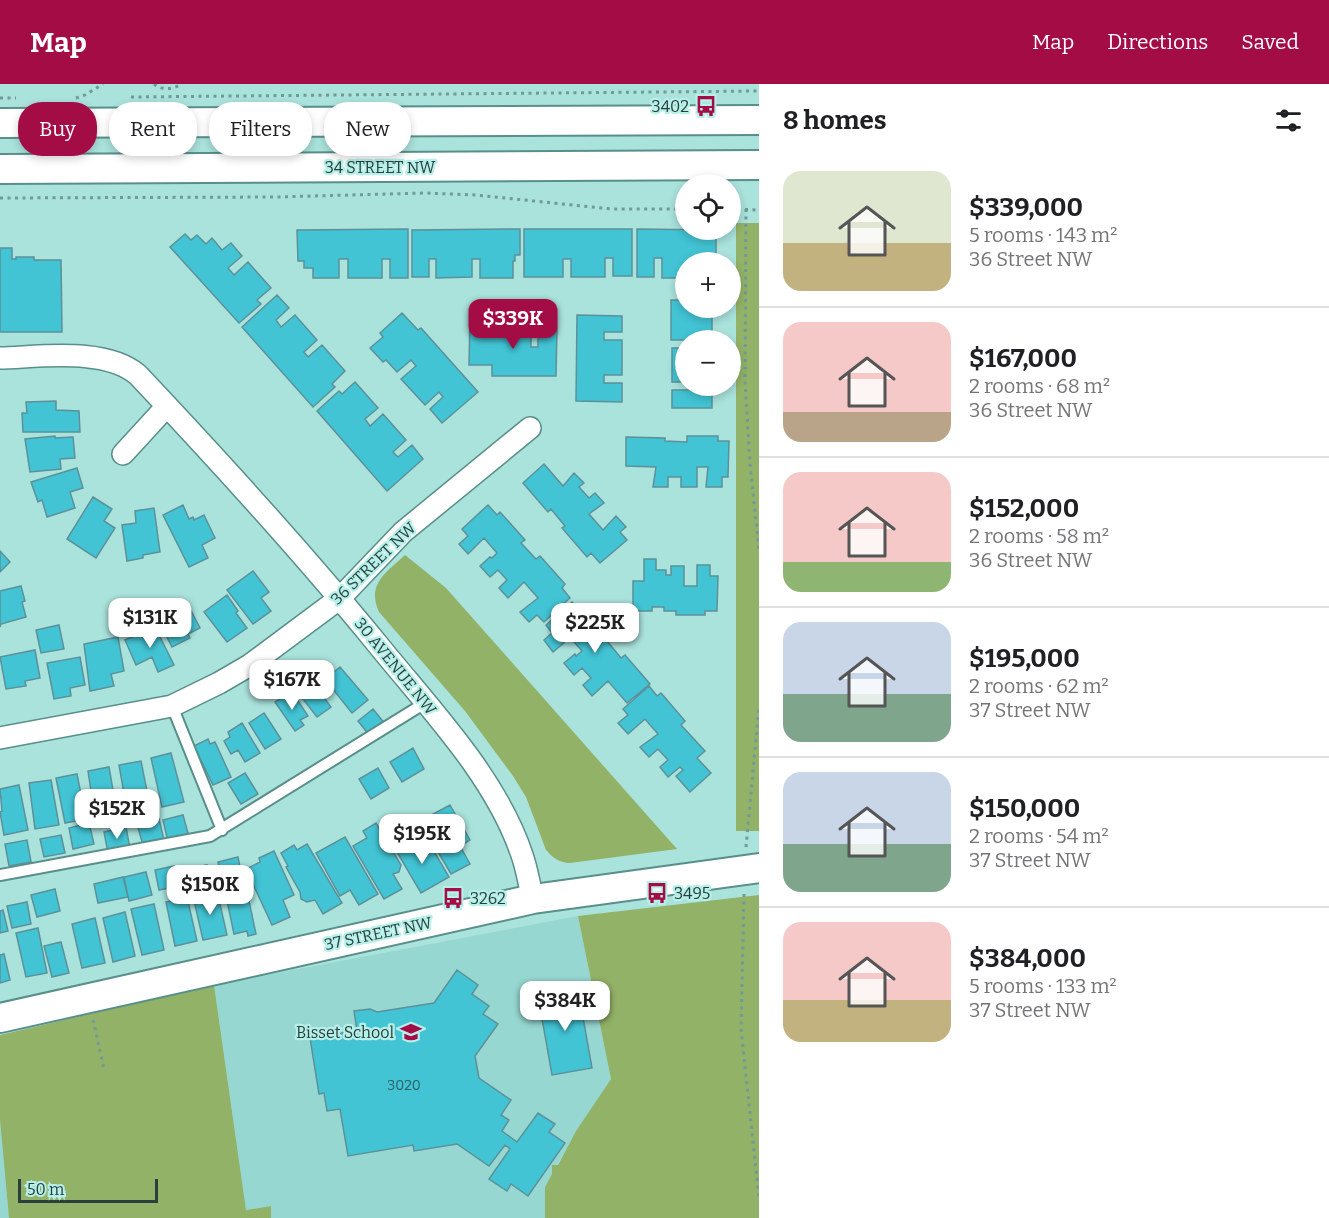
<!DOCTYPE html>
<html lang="en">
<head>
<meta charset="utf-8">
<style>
  :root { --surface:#fff; --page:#f6f6f6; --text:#202124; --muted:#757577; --line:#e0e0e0; --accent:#a40c46 }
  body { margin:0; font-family:Bitter,serif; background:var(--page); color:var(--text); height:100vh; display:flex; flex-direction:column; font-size:22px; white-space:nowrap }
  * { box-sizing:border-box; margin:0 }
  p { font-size:20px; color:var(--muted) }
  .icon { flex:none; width:33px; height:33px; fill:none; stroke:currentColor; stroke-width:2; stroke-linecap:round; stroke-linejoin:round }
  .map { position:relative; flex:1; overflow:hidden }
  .sheet { display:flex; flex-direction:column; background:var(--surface); width:570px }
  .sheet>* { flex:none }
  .banner { position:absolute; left:18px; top:18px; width:570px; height:54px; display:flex; gap:12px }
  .fabs { position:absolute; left:675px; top:90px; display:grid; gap:12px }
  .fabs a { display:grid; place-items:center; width:66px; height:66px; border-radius:50%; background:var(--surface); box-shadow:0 3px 9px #0003; font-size:30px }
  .scale { position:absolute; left:18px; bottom:15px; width:140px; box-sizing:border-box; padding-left:6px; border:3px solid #283f3d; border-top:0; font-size:16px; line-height:21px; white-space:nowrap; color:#283f3d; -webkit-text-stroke:4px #b7efe9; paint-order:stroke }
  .price { position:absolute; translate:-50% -51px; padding:0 14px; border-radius:12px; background:#fff; color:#222; font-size:20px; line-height:39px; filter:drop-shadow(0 2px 3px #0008) }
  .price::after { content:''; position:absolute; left:50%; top:36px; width:18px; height:14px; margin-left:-9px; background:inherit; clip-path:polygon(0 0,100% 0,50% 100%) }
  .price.selected { background:var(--accent); color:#fff }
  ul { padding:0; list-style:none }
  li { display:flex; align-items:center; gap:18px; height:150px; padding:0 24px }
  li+li { border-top:2px solid var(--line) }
  li span { display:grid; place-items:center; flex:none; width:168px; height:120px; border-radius:18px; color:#555 }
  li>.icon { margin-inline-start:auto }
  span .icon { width:72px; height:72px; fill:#fffc; stroke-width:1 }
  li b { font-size:26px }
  h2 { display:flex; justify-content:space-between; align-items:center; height:72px; padding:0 24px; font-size:26px }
  .chip { padding:0 21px; border-radius:24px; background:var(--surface); box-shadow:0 3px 9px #0003; font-size:21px; line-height:54px }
  .chip.selected { background:var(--accent); color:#fff }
  header { display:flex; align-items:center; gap:36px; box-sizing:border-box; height:84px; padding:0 30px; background:var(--accent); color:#fff }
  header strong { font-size:28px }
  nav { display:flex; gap:33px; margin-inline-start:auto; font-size:21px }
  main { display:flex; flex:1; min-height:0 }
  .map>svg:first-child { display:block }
</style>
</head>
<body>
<header>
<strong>Map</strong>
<nav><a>Map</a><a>Directions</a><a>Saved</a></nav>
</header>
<main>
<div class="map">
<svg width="759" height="1134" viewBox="0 0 759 1134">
  <rect width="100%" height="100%" fill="#aae2dc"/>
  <path fill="#96d7d1" d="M578 832 611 995 576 1047 545 1103V1134H271V1122L246 1126 214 901Z
    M0 1036 9 1134H0Z"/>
  <path fill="#92b267" d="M736 139H759V747H736Z
    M405 471 446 504 677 765 570 779C560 779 553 774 546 766L526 713 513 692 465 627 379 528C366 500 387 488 405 471Z
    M759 811V1134H545V1103L552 1090V1081H558L576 1047 611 995 578 832Z
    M214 901 246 1126 271 1122V1134H9L0 1036V951Z"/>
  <path fill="#42c4d5" stroke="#5c9199" stroke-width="1.5" d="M408 145V194H390V175H382V194H348V175H339V194H313V184H304V177H298L297 146Z
    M520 145V171H515V177H513V194H480V175H472V193L436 194V175H429V193H412V146Z
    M524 145H632V192H613V174H605V193H571V175H563V193H524Z
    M637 145 716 146V178H703V174H696V178H686V194H662V174H654V193H637Z
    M185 150 191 156 197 151 206 160 212 154 222 166 231 159 242 172 228 184 234 191 248 178 271 204 257 216 261 220 239 239 170 163Z
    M0 164H12V175H16V173H34V176H61L62 248H0Z
    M277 211 289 224 276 236 281 243 295 231 317 256 304 268 308 273 322 261 345 287 332 300 335 303 313 323 242 243Z
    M671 216H686V224H712V256H671Z
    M402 229 418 246 421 244 478 308 442 339 430 325 443 313 439 308 425 321 401 295 416 282 411 276 397 288 386 276 383 278 370 264 383 253 380 249Z
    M577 231 622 232V248H604V256H622V291H604V299H622V318L576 317Z
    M470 233H487V251H492V247H497V244H531V263H538V244H557L556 292H492V281H469Z
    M672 264H686V298H672Z
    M355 298 378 324 365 335 370 342 383 330 406 356 393 368 398 373 412 361 423 375 387 407 317 327 339 307 342 310Z
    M689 302H712V324H672V306H689Z
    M56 317V326L79 327 80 348H23L22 329H27L26 318Z
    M55 352V354L73 353 75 374 60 375 61 385 30 388 25 355Z
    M687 352H718V357H729L728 393H722V403H706L708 383H697V403H681V393H668V403H653L656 383 626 382V353L665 354V357L687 358Z
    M544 380 563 402 574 389 584 399 579 403 589 414 595 409 604 419 589 430 603 446 616 432 626 443 620 448 627 456 600 479 591 469 587 473 562 444 565 442 551 425 548 428 523 399Z
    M77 384 83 404 70 408 75 424 47 433 42 416 38 418 31 398Z
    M93 413 112 425 104 437 115 444 96 474 67 455Z
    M183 421 189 435 193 433 194 436 204 431 215 454 202 461 208 474 189 483 163 431Z
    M488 421 497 431 500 428 525 456 521 459 536 475 540 472 565 500 562 504 570 514 544 538 537 531 529 538 520 528 538 514 524 498 508 514 499 504 507 496 498 486 490 493 480 482 490 473 492 474 497 469 484 454 468 470 459 460 468 452 462 445Z
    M154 424 160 468 143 471V474L127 477 122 441 136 439 135 427Z
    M0 467 10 478 0 488Z
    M644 475H656V486H666V491H671V482H684V502H697V481H710V492H718L717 527H705V531H676V527H664V523H652V527H633V497H644Z
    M253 487 269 508 261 514 271 527 253 540 227 506Z
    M21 502 25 517 22 518 26 533 1 540 0 543V507Z
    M227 511 238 527 236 529 247 544 227 558 204 528Z
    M572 518 581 529 585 526 610 555 607 557 621 574 625 571 650 600 627 619 608 597 592 612 583 601 591 594 582 584 574 591 564 579 575 570 576 572 582 567 569 552 562 557 564 559 553 568 544 556 552 549 546 541Z
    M187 519 200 544 188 550 190 554 172 563 157 534Z
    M59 541 64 565 41 569 36 546Z
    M155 543 174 581 158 588 152 573 136 581 125 556Z
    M118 553 124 587 111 590 114 602 90 607 84 560Z
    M35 566 40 594 25 597 26 602 6 605 0 573Z
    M80 573 85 601 70 604 71 612 54 615 47 579Z
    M340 583 368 616 352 629 328 599 330 597 328 593Z
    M310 595 331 623 317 633 296 606Z
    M649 602 657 612 661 609 685 637 681 641 705 667 697 674 711 689 690 708 676 692 683 686 680 683 668 693 660 683 668 676 658 665 649 673 640 663 658 650 645 635 628 650 618 639 628 631 623 625Z
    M292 608 308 632 300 636 304 641 295 647 275 618Z
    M373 625 385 640 370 652 358 637Z
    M264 629 281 655 265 665 249 639Z
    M242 639 260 669 245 678 238 666 231 670 224 657 230 653 228 648Z
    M208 655 210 660 215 658 231 693 213 701 194 662Z
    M413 664 424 685 402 698 390 678Z
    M171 669 184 718 162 723 151 674Z
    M141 677 150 722 127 727 119 681Z
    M109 683 117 729 95 733 88 687Z
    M378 684 389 704 371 715 359 695Z
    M245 689 258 710 241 720 228 699Z
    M77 690 86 735 65 739 56 694Z
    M51 696 59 741 35 745 29 699Z
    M19 701 28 746 4 751 0 728 2 727 0 705Z
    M450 721 470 756 460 762 470 780 451 790 420 737Z
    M183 731 189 753 168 758 163 736Z
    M159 735 164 756 143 761 137 740Z
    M89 739 94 760 73 765 69 744Z
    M376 739 401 781 399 788 393 790 402 805 384 815 353 762 367 754 363 747Z
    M126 743 130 765 108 769 104 748Z
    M61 751 65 769 44 773 40 755Z
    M345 753 378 810 359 821 350 806 340 812 316 769Z
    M408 754 414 765 428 757 449 793 421 809 394 763Z
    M27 756 31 778 9 782 5 760Z
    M307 760 342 819 323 830 315 816 307 818 301 815 300 808 286 783 288 782 281 769 294 761 297 766Z
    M274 767 294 811 283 816 290 833 272 841 246 785 260 778 259 774Z
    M238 773 242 794 222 799 218 778Z
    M207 781 212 802 191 807 187 785Z
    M174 782 179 802 159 806 155 786Z
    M146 788 152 811 129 817 124 793Z
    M123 793 128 813 98 819 94 800Z
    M246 803 256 850 248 852 247 847 234 850 225 807Z
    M55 805 60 827 37 833 31 811Z
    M217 807 227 851 203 856 193 812Z
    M187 813 197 857 175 862 166 818Z
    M27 818 31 840 12 844 7 822Z
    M154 820 164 866 142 871 131 825Z
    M3 826 8 847 0 849V827Z
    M125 828 135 872 113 878 103 834Z
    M95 834 105 879 82 884 72 840Z
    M38 844 47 889 26 893 16 849Z
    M61 858 69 889 52 893 44 862Z
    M4 870 10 896 0 899V871Z
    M457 886 478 901 472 910 489 922 483 930 498 940 475 972 479 994 511 1016 501 1031 509 1036 502 1047 517 1058 538 1029 555 1040 549 1048 565 1059 528 1112 511 1100 507 1107 489 1095 510 1065 505 1061 489 1082 457 1060 414 1067 413 1061 348 1072 340 1025 327 1027 324 1009 319 1010 310 954 357 947 354 927 370 925 377 928 434 919Z
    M578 905 592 984 552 991 538 912Z"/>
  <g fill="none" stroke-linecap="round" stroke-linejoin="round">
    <defs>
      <path id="lane" d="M172 622 222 746
        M0 791 210 752 425 619"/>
      <path id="street" d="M0 274C40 273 106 263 138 291 221 379 303 469 379 562 430 625 496 693 522 771 527 785 529 800 533 815
        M123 370 167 322
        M0 654 172 622 219 599 250 581 340 514 403 448 530 344"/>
      <path id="secondary" d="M0 39 759 36
        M0 85 759 81
        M0 934 533 815 759 784"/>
    </defs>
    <use href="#lane" stroke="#598f8a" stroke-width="14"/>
    <use href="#street" stroke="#598f8a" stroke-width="24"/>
    <use href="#secondary" stroke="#598f8a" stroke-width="32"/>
    <path stroke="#719a96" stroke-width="3" stroke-dasharray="3 4.5" stroke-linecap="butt" d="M154 0C163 7 173 5 182 0
      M131 13 759 7
      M0 14H16
      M76 14 85 11 103 0
      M0 114 276 113 425 109 476 111 611 125H686
      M730 125 759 126
      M746 125 745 297 750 380 759 466
      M746 763 759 623
      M744 810 741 945 759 1114
      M93 936 104 985"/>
    <use href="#lane" stroke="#fff" stroke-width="10"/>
    <use href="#street" stroke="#fff" stroke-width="21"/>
    <use href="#secondary" stroke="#fff" stroke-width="28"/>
  </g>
  <defs>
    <symbol id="bus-bare" viewBox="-9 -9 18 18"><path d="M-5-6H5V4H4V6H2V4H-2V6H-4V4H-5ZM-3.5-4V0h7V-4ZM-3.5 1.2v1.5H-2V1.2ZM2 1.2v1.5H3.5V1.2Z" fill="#a40c46" stroke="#b7efe9" stroke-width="2.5" paint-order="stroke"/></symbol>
    <symbol id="school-bare" viewBox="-9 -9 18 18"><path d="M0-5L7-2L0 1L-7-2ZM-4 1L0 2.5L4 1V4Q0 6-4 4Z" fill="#a40c46" stroke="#b7efe9" stroke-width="2.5" paint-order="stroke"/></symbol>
  </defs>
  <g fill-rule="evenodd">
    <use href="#bus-bare" x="691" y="7" width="30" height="30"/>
    <use href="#bus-bare" x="642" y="794" width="30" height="30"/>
    <use href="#bus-bare" x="438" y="799" width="30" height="30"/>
    <use href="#school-bare" x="396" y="933" width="30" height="30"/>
  </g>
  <g text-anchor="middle" stroke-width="4.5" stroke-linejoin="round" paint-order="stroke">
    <g font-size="14" fill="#2e6063">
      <text x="404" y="1006">3020</text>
    </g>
    <g font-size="16" fill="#283f3d" stroke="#b7efe9" text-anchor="end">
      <text x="689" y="28">3402</text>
      <text x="674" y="815" text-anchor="start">3495</text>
      <text x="470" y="820" text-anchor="start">3262</text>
      <text x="394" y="954">Bisset School</text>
    </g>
    <g font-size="16" fill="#283f3d" stroke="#b7efe9">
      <text x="380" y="89">34 STREET NW</text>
      <text transform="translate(373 479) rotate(-44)" y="6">36 STREET NW</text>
      <text transform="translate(396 582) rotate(51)" y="6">30 AVENUE NW</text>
      <text transform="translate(378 849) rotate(-12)" y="6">37 STREET NW</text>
    </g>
  </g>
</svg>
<div class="fabs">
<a><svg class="icon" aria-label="locate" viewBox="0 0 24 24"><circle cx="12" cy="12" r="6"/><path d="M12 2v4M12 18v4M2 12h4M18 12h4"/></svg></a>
<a>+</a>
<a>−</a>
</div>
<div class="scale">50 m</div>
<b class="price selected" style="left:513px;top:266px">$339K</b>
<b class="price" style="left:150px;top:565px">$131K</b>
<b class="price" style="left:595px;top:570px">$225K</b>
<b class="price" style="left:292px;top:627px">$167K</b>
<b class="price" style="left:117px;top:756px">$152K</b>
<b class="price" style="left:422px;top:781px">$195K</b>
<b class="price" style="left:210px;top:832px">$150K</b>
<b class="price" style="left:565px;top:948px">$384K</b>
<div class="banner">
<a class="chip selected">Buy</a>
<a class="chip">Rent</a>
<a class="chip">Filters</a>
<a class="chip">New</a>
</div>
</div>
<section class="sheet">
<h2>8 homes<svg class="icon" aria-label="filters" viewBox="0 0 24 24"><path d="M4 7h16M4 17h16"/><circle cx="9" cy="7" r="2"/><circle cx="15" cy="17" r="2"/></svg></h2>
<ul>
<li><span style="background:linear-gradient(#dfe7d0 60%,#c2b280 0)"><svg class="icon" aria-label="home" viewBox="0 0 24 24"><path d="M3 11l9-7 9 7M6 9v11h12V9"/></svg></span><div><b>$339,000</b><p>5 rooms · 143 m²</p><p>36 Street NW</p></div></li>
<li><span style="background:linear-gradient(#f6c9c9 75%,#b9a48a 0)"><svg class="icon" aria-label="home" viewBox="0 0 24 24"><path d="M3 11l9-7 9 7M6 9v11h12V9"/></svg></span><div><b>$167,000</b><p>2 rooms · 68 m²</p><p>36 Street NW</p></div></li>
<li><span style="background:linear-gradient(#f6c9c9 75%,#8fb573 0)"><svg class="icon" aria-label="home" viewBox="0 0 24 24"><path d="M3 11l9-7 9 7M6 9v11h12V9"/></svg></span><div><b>$152,000</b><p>2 rooms · 58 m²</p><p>36 Street NW</p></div></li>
<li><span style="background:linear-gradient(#c9d6e8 60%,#7fa58c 0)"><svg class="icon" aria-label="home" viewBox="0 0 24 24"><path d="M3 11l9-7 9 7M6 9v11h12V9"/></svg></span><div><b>$195,000</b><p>2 rooms · 62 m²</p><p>37 Street NW</p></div></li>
<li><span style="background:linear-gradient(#c9d6e8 60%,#7fa58c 0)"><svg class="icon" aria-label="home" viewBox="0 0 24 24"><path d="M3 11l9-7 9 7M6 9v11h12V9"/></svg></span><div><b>$150,000</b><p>2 rooms · 54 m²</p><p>37 Street NW</p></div></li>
<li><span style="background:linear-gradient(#f6c9c9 65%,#c2b280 0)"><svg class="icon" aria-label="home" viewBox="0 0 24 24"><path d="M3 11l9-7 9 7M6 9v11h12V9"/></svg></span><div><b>$384,000</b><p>5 rooms · 133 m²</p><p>37 Street NW</p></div></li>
</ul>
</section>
</main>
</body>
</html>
